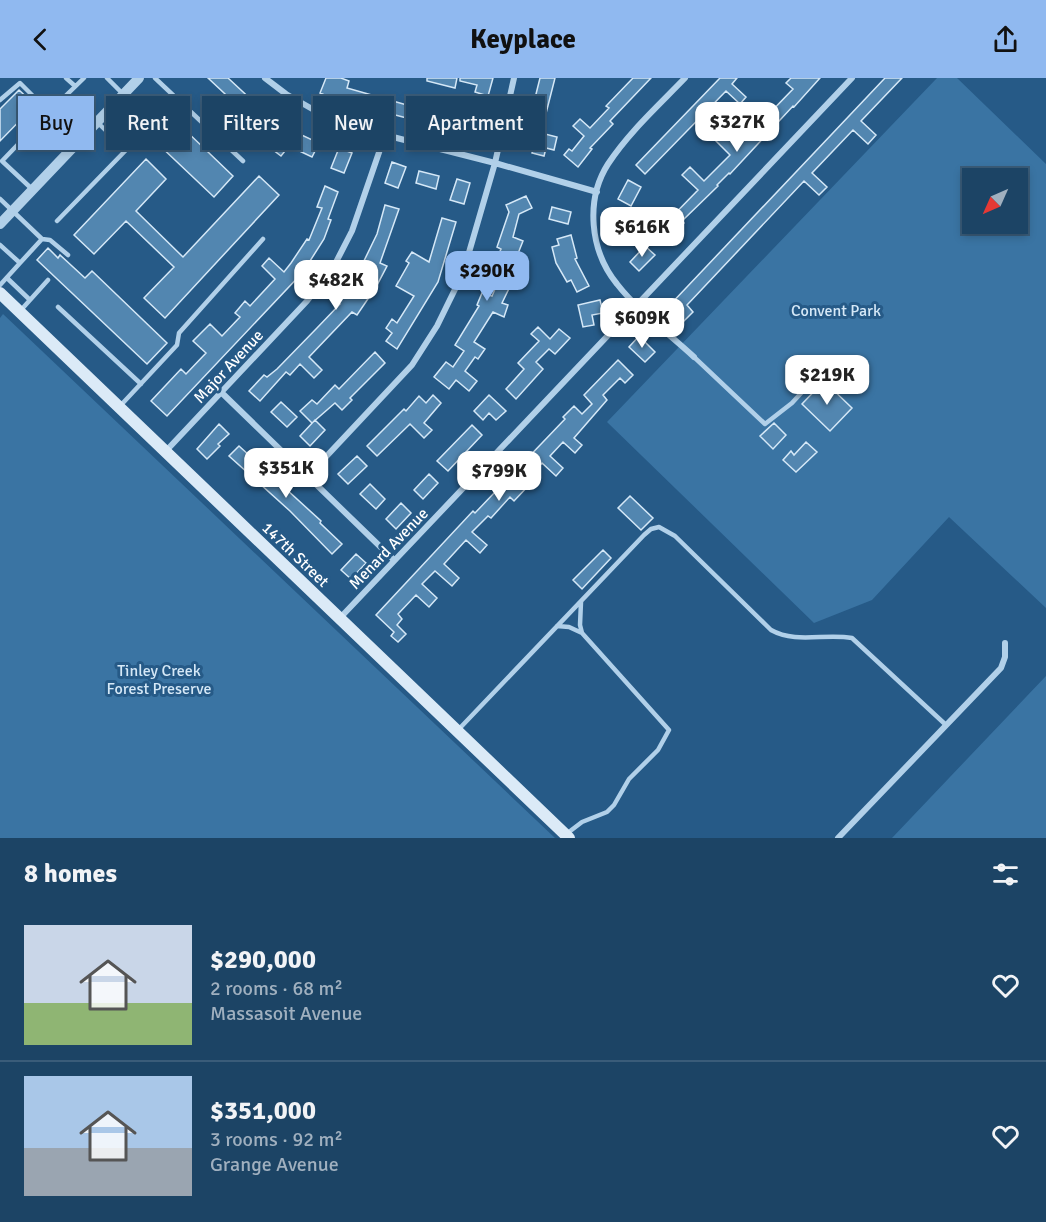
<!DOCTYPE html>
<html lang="en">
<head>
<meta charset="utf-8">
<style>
  :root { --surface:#1c4465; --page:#294e6e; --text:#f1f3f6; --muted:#a0b0bf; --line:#3a5c79; --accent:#90b9f0 }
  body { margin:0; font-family:Signika,sans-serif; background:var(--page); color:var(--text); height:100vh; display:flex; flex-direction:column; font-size:22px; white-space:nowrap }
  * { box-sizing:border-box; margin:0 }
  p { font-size:20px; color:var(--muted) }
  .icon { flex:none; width:33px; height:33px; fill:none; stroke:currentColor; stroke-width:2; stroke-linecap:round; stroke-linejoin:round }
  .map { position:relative; height:760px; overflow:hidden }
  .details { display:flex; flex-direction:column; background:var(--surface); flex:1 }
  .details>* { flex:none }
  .banner { position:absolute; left:18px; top:18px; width:600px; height:54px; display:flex; gap:12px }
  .needle { width:39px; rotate:225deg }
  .controls { position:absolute; left:962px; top:90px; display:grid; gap:12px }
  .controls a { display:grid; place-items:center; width:66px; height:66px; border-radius:0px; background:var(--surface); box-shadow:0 3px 9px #0003,0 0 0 2px var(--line); font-size:30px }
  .price { position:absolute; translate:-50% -51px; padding:0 14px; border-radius:12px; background:#fff; color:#222; font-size:20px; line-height:39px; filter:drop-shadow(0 2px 3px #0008) }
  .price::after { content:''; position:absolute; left:50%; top:36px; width:18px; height:14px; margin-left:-9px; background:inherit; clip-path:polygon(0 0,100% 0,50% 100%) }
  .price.active { background:var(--accent); color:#111 }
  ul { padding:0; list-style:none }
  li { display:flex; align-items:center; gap:18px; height:150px; padding:0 24px }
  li+li { border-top:2px solid var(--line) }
  li span { display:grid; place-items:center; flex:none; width:168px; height:120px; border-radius:0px; color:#555 }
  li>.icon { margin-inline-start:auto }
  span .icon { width:72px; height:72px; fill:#fffc; stroke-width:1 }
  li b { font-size:26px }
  h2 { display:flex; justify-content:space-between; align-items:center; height:72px; padding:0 24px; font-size:26px }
  .tag { padding:0 21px; border-radius:0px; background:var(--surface); box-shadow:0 3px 9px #0003,0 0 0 2px var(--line); font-size:21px; line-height:54px }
  .tag.active { background:var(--accent); color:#111 }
  header { display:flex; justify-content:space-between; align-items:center; height:78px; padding:0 24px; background:var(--accent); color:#111; font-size:27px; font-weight:800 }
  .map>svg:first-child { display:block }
</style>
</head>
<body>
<header><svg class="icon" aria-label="back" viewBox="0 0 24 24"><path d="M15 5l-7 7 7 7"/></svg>Keyplace<svg class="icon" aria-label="share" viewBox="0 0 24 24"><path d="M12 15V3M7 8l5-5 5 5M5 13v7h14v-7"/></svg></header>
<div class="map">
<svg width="1046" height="760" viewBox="0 0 1046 760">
  <rect width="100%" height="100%" fill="#265a87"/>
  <path fill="#3a74a3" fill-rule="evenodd" d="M937 0H957L1046 86V530L949 439 872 522 814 545 607 344ZM972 100H1017V146H972Z
    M3 236 555 760H0V240Z
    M1046 598V760H892Z"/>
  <path fill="#5286b0" stroke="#d5e8f7" stroke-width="1.5" d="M208 0H228L271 40 293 53 319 65 312 79 289 68 281 78 272 71 276 66 264 57 268 52 256 45Z
    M326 0H341L349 3 347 10 428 33 468 43 470 37 483 41 478 62 464 58 465 56 432 47V43L423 40 422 44 376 32V30L342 22 341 24 320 15Z
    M427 0H457L455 10 427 3Z
    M460 0H493L488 18 475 14 477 7 460 3Z
    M540 0H555L541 55 557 59 554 72 546 70 544 78 532 75 534 67 524 64Z
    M633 0H651L610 43 613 46 590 70 592 71 578 89 564 77 569 71 572 73 584 58 573 48 580 41 590 50 609 30 606 28Z
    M720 0H737L732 6 746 19 740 26 726 13 645 96 636 87Z
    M791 0H820L794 29 793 28 730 96 729 95 717 107 718 108 682 143 684 145 669 160 660 151 698 112 682 97 690 89 704 103 730 77 715 62 723 54 738 68 793 11 786 5Z
    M885 0H902L861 43 876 57 868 66 853 52 812 95 827 109 819 117 804 103 687 227 693 234 683 244 668 229Z
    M19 12 35 27 0 63V31Z
    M158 26 233 98 214 119 138 47Z
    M339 70 352 75 344 95 331 90Z
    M146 81 166 101 136 133 183 179 259 98 279 117 165 240 144 220 174 189 126 143 94 176 74 157Z
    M392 84 406 89 398 110 385 105Z
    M419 93 439 98 436 111 416 105Z
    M457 101 470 105 464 126 450 122Z
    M628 102 641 109 631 128 618 121Z
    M325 108 338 114 328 141 331 142 324 161 303 194 167 338 151 323 181 291 186 296 206 275 193 263 210 246 222 258 240 239 235 235 245 223 250 228 275 201 262 188 269 180 284 194 291 185 307 161 309 162 322 130 317 129Z
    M526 118 532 130 519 136 513 159 523 163 517 178 514 176 507 191 516 196 502 225 508 227 504 239 493 234 474 264 485 271 478 281 475 279 465 293 477 303 469 313 456 302 449 311 434 299 446 284 453 289 464 273 455 267 479 228 477 227 482 215 492 218 498 204 488 200 501 171 497 169 509 134 506 127Z
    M385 127 399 131 380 185 387 188 376 209 357 237 352 234 309 279 322 292 314 300 300 286 290 297 286 294 260 323 249 313 264 297 267 299 277 291 316 251 340 226 338 225 345 214 354 219 363 206 369 194 361 189 377 156Z
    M552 129 571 134 568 146 549 141Z
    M631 133 634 163 621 164 618 134Z
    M442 140 456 144 438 204 397 271 386 263 392 255 386 250 392 241 397 245 414 218 396 208 409 185 406 183 412 174 429 184Z
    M571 157 577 180 575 181 589 208 577 214 571 202 567 204 556 185 552 169 559 167 557 161Z
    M645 168 655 177 639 193 630 184Z
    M48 170 58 180 60 177 85 200 92 193 167 265 147 286 37 182Z
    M600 222 603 235 592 237 594 247 583 249 578 227Z
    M538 249 550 261 559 251 570 260 555 276 549 271 536 284 543 291 516 321 506 311 524 291 518 285 539 263 531 256Z
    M639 258 655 274 645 284 629 269Z
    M375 274 385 285 350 320 352 322 342 332 335 325 312 345 300 333 312 322 317 326 335 307 339 311Z
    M618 282 633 297 625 305 620 300 603 317 607 322 574 360 582 367 575 375 563 364 550 378 563 390 556 398 542 385 525 404 529 407 514 423 510 419 491 440 488 438 472 454 487 467 480 475 466 462 444 486 459 500 452 508 435 493 422 506 437 520 429 529 416 517 398 536 402 541 397 547 406 556 398 564 391 558 394 554 376 537 473 433 475 435 495 414 499 418 525 391 521 387 565 341 563 339 574 328 582 336 592 326 584 317Z
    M824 303 852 330 830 353 802 326Z
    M433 317 441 325 424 345 432 352 424 360 410 346 377 378 367 368 404 331 406 333 419 318 426 325Z
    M489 317 506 333 496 342 489 335 483 342 474 333Z
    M281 324 297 339 287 349 271 334Z
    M315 342 325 352 310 368 300 358Z
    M774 345 786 357 773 371 760 358Z
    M219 346 229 356 218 366 220 368 207 381 197 371Z
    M472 347 482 357 448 393 437 383Z
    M806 364 817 374 796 394 783 382 791 373 794 377Z
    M239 368 321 443 320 445 342 466 332 476 290 433 229 378Z
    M357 378 367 388 348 406 338 396Z
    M429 396 438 405 423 421 414 412Z
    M370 406 385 421 376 431 360 416Z
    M630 418 653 440 641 452 618 430Z
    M401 425 411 435 396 451 386 441Z
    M603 472 611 480 582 511 573 502Z
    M356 476 366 485 351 501 341 492Z"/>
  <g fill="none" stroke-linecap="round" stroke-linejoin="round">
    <path stroke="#b1d0e9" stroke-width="4.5" d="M66 0 75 8
      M107 0 122 15
      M155 0 243 83
      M0 22 20 5 49 34 84 0
      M32 111 2 83 49 34 79 62
      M0 121 42 161 20 185
      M57 143 126 72 97 44
      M42 161 50 162 68 177
      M0 167 20 185 0 207
      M7 200 30 222
      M58 229 141 306
      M21 232 48 202
      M694 279 765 346 792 325 814 301
      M121 327 177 267 179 255 263 161
      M581 524 580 547 582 555
      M557 548 569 549 582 555 669 652 658 672 629 701 614 727 607 734 582 744 565 757
      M459 651 644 457 651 451 659 449 675 458 771 552C796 566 825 555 852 560L946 647"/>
    <path stroke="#b1d0e9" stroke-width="6" d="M265 0 286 16 328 40 385 57 495 85 597 114
      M685 0C659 27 629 54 608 86 585 122 590 173 617 206 638 233 668 255 694 279
      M222 315 394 482
      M165 374 307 223 333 190 352 153 385 57
      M307 399 412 287 437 248 463 195 495 85 514 0
      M340 540 852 0
      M838 760 1001 590 1005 579V565"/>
    <path stroke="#b1d0e9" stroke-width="10" d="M0 146 139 0"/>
    <path stroke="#dbeaf7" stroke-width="12" d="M0 215 569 760"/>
  </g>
  <g text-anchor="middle" stroke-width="6" stroke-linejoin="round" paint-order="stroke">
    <g font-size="16" fill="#d5e8f7" stroke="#265a87">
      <text x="836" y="238">Convent Park</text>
      <text x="159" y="598">Tinley Creek<tspan x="159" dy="18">Forest Preserve</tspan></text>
    </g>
    <g font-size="16" fill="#fff" stroke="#265a87">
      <text transform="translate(228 288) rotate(-47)" y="6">Major Avenue</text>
      <text transform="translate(388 470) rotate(-46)" y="6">Menard Avenue</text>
      <text transform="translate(296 476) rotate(44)" y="6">147th Street</text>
    </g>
  </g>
</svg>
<div class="controls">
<a><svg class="needle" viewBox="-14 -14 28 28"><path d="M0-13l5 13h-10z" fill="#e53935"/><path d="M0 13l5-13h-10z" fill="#a0b0bf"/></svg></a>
</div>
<b class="price" style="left:737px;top:75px">$327K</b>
<b class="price" style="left:642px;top:180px">$616K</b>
<b class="price active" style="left:487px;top:224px">$290K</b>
<b class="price" style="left:336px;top:233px">$482K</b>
<b class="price" style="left:642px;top:271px">$609K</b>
<b class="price" style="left:827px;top:328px">$219K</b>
<b class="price" style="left:286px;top:421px">$351K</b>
<b class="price" style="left:499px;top:424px">$799K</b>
<div class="banner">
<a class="tag active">Buy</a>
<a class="tag">Rent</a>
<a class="tag">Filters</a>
<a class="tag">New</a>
<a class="tag">Apartment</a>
</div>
</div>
<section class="details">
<h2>8 homes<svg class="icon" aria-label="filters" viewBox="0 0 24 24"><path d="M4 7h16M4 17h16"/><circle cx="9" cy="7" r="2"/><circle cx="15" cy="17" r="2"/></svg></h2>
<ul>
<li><span style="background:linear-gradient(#c9d6e8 65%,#8fb573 0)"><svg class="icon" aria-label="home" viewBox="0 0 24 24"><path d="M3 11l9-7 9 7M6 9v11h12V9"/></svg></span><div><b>$290,000</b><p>2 rooms · 68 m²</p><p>Massasoit Avenue</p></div><svg class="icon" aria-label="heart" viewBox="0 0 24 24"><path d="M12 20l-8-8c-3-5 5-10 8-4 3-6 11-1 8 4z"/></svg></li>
<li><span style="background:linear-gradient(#a9c7e8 60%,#9aa5b1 0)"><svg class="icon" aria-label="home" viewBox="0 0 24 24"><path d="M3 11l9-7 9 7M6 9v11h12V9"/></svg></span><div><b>$351,000</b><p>3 rooms · 92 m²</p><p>Grange Avenue</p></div><svg class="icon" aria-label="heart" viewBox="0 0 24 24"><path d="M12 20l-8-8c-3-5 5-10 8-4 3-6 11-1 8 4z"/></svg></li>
</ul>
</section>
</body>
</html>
